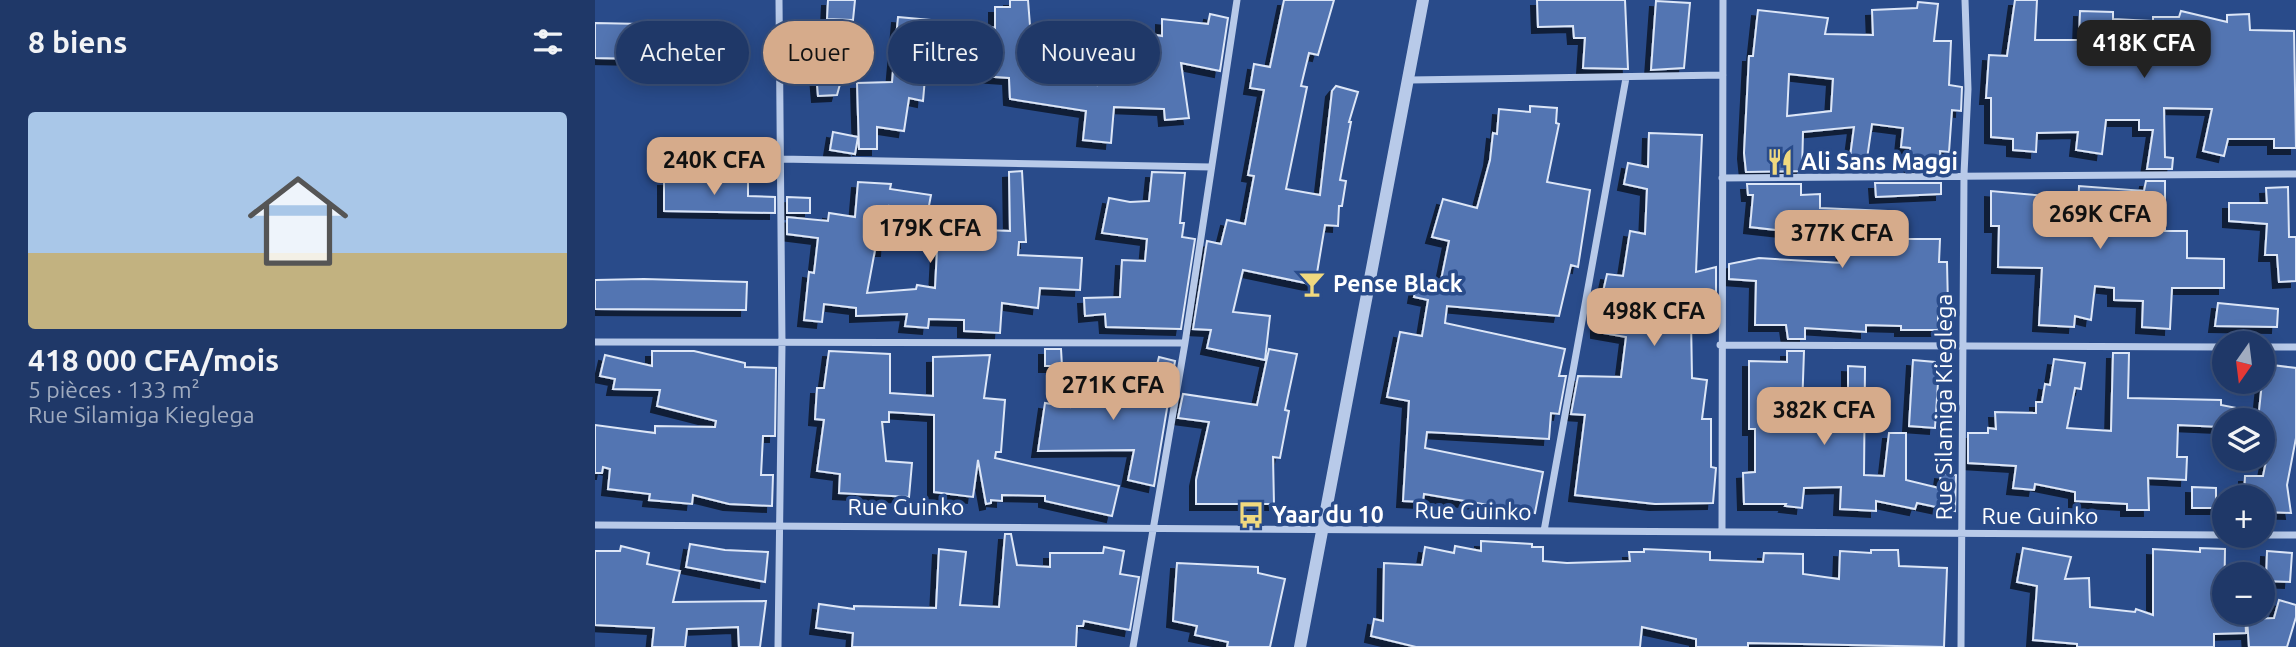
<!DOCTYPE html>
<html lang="fr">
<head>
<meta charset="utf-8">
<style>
  :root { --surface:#1f3868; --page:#273f6e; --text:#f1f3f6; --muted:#a1acc0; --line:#3c527c; --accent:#d6ab8b }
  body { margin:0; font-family:Ubuntu,sans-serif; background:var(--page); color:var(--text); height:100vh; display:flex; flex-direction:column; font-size:26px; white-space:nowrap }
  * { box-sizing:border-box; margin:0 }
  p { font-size:23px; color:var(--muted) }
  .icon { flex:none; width:38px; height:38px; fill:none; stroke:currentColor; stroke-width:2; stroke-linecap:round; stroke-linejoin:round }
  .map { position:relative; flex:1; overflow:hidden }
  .side { display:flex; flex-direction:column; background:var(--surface); width:595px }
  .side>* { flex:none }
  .banner { position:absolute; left:21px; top:21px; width:665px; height:63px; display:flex; gap:14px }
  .needle { width:46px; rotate:194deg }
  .tools { position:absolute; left:1617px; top:331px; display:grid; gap:14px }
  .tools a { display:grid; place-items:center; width:63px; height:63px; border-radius:50%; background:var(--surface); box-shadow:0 4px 18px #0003,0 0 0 2px var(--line); font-size:35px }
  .price { position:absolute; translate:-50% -60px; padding:0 16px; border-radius:14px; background:var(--accent); color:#111; font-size:23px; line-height:46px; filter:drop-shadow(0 2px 4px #0008) }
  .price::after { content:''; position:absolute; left:50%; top:42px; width:21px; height:16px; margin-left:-10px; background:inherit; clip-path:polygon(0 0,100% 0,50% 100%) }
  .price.selected { background:#222; color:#fff }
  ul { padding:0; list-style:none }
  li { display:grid; align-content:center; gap:14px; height:371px; padding:0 28px }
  li span { display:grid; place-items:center; height:217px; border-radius:7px; color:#555 }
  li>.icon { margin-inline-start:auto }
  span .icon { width:126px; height:126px; fill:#fffc; stroke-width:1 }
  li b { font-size:30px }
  h2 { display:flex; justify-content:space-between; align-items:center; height:84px; padding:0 28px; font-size:30px }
  .tag { padding:0 24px; border-radius:32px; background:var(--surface); box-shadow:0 4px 18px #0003,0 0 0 2px var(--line); font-size:24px; line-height:63px }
  .tag.selected { background:var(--accent); color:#111 }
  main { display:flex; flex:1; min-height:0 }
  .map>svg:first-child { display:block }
</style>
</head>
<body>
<main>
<section class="side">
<h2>8 biens<svg class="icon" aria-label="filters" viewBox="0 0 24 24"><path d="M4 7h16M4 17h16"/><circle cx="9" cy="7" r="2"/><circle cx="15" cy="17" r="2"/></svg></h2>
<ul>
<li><span style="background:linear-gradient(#a9c7e8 65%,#c2b280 0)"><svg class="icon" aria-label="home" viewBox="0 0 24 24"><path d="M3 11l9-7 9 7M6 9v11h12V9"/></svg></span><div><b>418 000 CFA/mois</b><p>5 pièces · 133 m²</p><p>Rue Silamiga Kieglega</p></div></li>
</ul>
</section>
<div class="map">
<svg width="1701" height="647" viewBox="0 0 1701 647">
  <defs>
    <filter id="shadow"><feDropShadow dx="-6" dy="6" stdDeviation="0" flood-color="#0009"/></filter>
  </defs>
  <rect width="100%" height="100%" fill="#294b8a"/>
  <path fill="#5274b2" stroke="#dce6f7" stroke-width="2" fill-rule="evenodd" filter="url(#shadow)" d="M233 0H260L258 20 232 19Z
    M415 0H433L439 77 502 85 501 44H509L510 26 567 36V19L613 24 615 14 633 18 625 71 586 63 594 118 570 120 569 109 519 107 516 143 488 140 491 111 415 99 414 78 357 74 367 22 400 28V7H415Z
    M689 0H739L723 55 714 53 706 86 712 87 691 189 725 195 737 91 741 86 763 92 754 122H756L745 180 751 181 747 206H744L743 226 730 225 720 285 648 270 638 312 675 316 670 360 612 348 616 330 598 329 612 241 626 244 632 220 650 224 659 176 653 175 669 90 655 88 659 64 675 67Z
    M942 0H1030L1033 69 988 68 990 38H979L978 26 943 27Z
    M1420 0H1442L1440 40H1484L1485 11 1518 12V19L1558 21V17H1584L1586 11 1632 22V15L1654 14 1655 30 1699 31 1701 148H1679V139H1633L1629 156 1608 151 1617 109 1569 108 1570 157 1578 158 1577 169H1552L1558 130H1544V120H1511L1507 154 1481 150 1483 132 1442 133 1441 152 1418 150V139L1396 137V98H1391L1394 55 1412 56Z
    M1061 1 1095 3 1089 68 1056 70Z
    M1323 2 1343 4 1339 41H1356L1354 85 1367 87 1366 111 1357 110 1354 152 1345 151 1346 170 1316 171 1315 148 1306 147 1308 128 1277 124 1272 159 1255 157 1259 127 1208 132 1207 171 1151 172 1149 153 1154 56H1158L1163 10 1233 18 1230 34 1278 35 1277 10 1322 8ZM1194 74 1238 79 1236 111 1192 116Z
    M303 17 335 20 328 101 314 98 309 131 282 127V149H264L262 83 297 82Z
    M0 23 47 24V59L0 58Z
    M214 49 252 59 242 95 223 96 221 73 208 69Z
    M935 106 962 108 961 123 964 124 952 182 995 190 983 267 976 265 964 316 852 306 850 323 970 349 964 376H971L964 414 956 413 954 439 832 432 830 448 948 472 940 513 829 494 828 502 808 501 814 401 792 397 805 332 827 336 833 300 819 297 822 280 845 285 854 241 837 237 848 199 882 208 895 160 898 133 902 134 904 109 935 112Z
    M238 132 263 137 260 154 235 150Z
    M1054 133 1107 135 1101 272 1121 267V318H1096L1097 378 1112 380 1107 419H1116V467L1121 468 1118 503 1060 504 980 495 990 415 976 414 983 376 1026 377 1031 337 1002 332V319L1012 274 1028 276 1035 231 1050 234 1052 189 1029 184 1033 163 1053 167Z
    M427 171 431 242H424L423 255 487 258 485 290 445 288 443 308 407 303 405 333 369 331V320L334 319 333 328 310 326 312 314 261 316V308L229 304 227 322 209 320 214 272 219 273 223 238 192 234V217L233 221 234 213 260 217 263 182 296 184 295 189 336 195 333 211 294 206 291 250H280L272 293 321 289 322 285 340 288 343 231 391 234V230L415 231 414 172Z
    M557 172 590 173 585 223H589L587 237 600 239 586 329 511 327 510 314 490 316 489 298 525 297 527 260 550 261 552 239 507 233 514 198 535 202 554 201Z
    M69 180 153 181V196L180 197V213L69 211Z
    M1551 181H1570V231H1592V258L1629 259V288H1577L1575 329 1547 327 1548 301 1519 300V288L1500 286 1496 320 1480 316 1479 327 1444 325 1447 268 1403 267 1404 226H1396V191L1451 196 1483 213 1484 186 1549 191Z
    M1280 183H1346V194L1281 197Z
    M1152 184H1206V195L1225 194V208L1292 211 1293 230H1301V239H1345L1344 262H1352L1353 307H1343V330H1306V326L1271 325V332L1210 328V339H1193L1191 325H1160L1161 281 1134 279V264L1164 258 1247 263 1249 238 1155 227 1158 195H1153Z
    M1693 187 1694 237H1701V281L1684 282 1682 255H1670L1672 224 1634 221V203H1672L1671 188Z
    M192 197 215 198V213H192Z
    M49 279 152 282 151 310 0 309V280Z
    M1623 303 1683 309 1682 327 1620 326Z
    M450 349H466L467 366H450Z
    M674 349 702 354 690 410 694 411 685 458 678 457 679 504H601V480L614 422 583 418 588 394 662 405Z
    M57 351H99L150 363V367L181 368 180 436H168L166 475H178L177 506 134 504 98 495 97 504 54 500 55 494 13 489 15 469 8 467 7 473H0V425L60 433V426L120 427 121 421 62 406 65 390 18 389 20 379 5 376 10 355 57 366Z
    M234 351 295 354V393L338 396V357L395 355 389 398 410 400 406 452H401L400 458 524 486 517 516 450 501V496L407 495V501L396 500V503L391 504 383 460 378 497 339 492V415L294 412V422H287L291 461 317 463 314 497 244 493 245 474 222 471 229 420 220 419 222 388H229Z
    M1192 351H1209L1207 409 1248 407 1249 399H1253V366L1270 367 1269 475 1289 476 1294 433H1311V480L1344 488 1346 473 1361 475 1360 511 1322 503 1320 509 1281 501V511L1245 509 1246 487 1209 488 1207 508 1190 506 1191 504H1149L1148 473 1160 472V429H1154V361L1192 362Z
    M1518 353H1534L1533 398 1626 400V405L1662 412 1661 420H1626V427L1583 425 1582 457H1592L1591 480 1553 478 1554 510H1532V504L1480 501V492L1440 484 1439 490 1418 488 1421 466 1373 463V433H1393V428L1401 429 1400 412 1441 413V402H1447L1450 384 1455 385 1459 359 1490 363 1486 389 1480 388 1472 428 1516 431Z
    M564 357 580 361 559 486 533 480 539 450 443 451 450 403 475 407V385L505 386V373H522V395L553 399Z
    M1318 360 1340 362V367H1344L1340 428 1314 426Z
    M1669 364 1701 368V438L1692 485 1696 513 1668 512V497H1649L1650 476H1668L1677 432H1668V420H1663Z
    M1597 487 1621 488V508H1597Z
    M410 534H416L422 565 455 567V553H508L509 547 529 551 525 574 544 577 535 630 489 621 488 626H482L481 647H257L258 633 221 628 224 604 259 609V606L341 608 344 549 371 552 365 605 404 607Z
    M886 541 937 544V547H948V561L972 563 1035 561 1034 552H1049V549L1115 552V560L1168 562 1169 553 1208 554V574L1244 579 1245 551 1276 553V550H1303L1304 566 1352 568 1349 647 1153 643V647H1101V639L1047 627 1045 647H821L776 636 779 619 788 621 789 563 827 565 830 547 859 553 860 546 886 551Z
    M95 544 130 550 173 552 170 582 91 567Z
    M26 546 54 553 52 564 85 571 78 602 171 601 165 647H144L143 627 92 629 90 647H57L59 628 0 625V551H25Z
    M1428 548 1476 557 1470 579 1494 578 1495 607 1540 612 1541 609 1558 615V549L1605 552V548L1630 549 1629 612H1650L1651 633 1619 634V647H1482V644L1438 640 1442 586 1422 582Z
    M1672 551 1697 553 1695 582 1671 581Z
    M582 563 663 567V573L690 579 675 647H632L633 642 600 635 602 626 578 621Z
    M1684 600 1701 605V617L1692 647H1654L1652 619 1679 618Z"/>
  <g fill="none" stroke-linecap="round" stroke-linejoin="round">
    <path stroke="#b8cae9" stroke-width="7" d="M815 80 1128 75
      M185 159 616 167
      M1127 178 1701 174
      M0 342 590 343
      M1125 345 1629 347
      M1668 347H1701
      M0 525 1629 535
      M949 531 1031 78
      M1127 531 1128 0
      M1668 535H1701
      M183 647 187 344 184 0
      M538 647 590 343 642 0
      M1366 647 1369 174 1373 89 1370 0"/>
    <path stroke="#b8cae9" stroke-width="12" d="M705 647 828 0"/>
  </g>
  <defs>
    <symbol id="restaurant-bare" viewBox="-9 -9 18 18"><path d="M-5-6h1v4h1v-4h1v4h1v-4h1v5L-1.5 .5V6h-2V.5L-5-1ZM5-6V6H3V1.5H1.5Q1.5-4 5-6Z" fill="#f0d97f" stroke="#294b8a" stroke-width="2.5" paint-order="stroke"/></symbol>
    <symbol id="bar-bare" viewBox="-9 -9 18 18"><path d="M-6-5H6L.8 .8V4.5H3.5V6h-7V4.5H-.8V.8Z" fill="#f0d97f" stroke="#294b8a" stroke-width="2.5" paint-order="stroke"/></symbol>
    <symbol id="bus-bare" viewBox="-9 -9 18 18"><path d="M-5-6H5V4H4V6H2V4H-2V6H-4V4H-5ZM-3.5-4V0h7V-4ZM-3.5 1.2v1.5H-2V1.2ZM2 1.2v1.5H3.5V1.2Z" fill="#f0d97f" stroke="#294b8a" stroke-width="2.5" paint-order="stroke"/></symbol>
  </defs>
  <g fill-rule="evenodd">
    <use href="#restaurant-bare" x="1166" y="143" width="38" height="38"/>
    <use href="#bar-bare" x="698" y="265" width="38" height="38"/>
    <use href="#bus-bare" x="637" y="496" width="38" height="38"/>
  </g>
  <g text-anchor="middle" stroke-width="7" stroke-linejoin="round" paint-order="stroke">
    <g font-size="23" font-weight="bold" fill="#fff" stroke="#294b8a" text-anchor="start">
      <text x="1206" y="170">Ali Sans Maggi</text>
      <text x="738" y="292">Pense Black</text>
      <text x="677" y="523">Yaar du 10</text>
    </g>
    <g font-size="23" fill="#fff" stroke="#294b8a">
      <text transform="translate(1349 407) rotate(-90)" y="8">Rue Silamiga Kieglega</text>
      <text x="311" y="515">Rue Guinko</text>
      <text transform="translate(878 511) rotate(1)" y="8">Rue Guinko</text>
      <text x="1445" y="524">Rue Guinko</text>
    </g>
  </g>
</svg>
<div class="tools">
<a><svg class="needle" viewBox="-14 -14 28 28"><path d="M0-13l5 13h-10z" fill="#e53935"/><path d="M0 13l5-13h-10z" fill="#a1acc0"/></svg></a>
<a><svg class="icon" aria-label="layers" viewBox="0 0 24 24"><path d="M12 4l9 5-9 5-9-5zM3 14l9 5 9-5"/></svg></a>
<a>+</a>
<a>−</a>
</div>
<b class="price selected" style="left:1549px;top:80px">418K CFA</b>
<b class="price" style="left:119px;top:197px">240K CFA</b>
<b class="price" style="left:1505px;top:251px">269K CFA</b>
<b class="price" style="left:335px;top:265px">179K CFA</b>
<b class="price" style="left:1247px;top:270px">377K CFA</b>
<b class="price" style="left:1059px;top:348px">498K CFA</b>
<b class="price" style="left:518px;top:422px">271K CFA</b>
<b class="price" style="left:1229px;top:447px">382K CFA</b>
<div class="banner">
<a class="tag">Acheter</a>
<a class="tag selected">Louer</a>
<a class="tag">Filtres</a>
<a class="tag">Nouveau</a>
</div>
</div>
</main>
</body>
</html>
